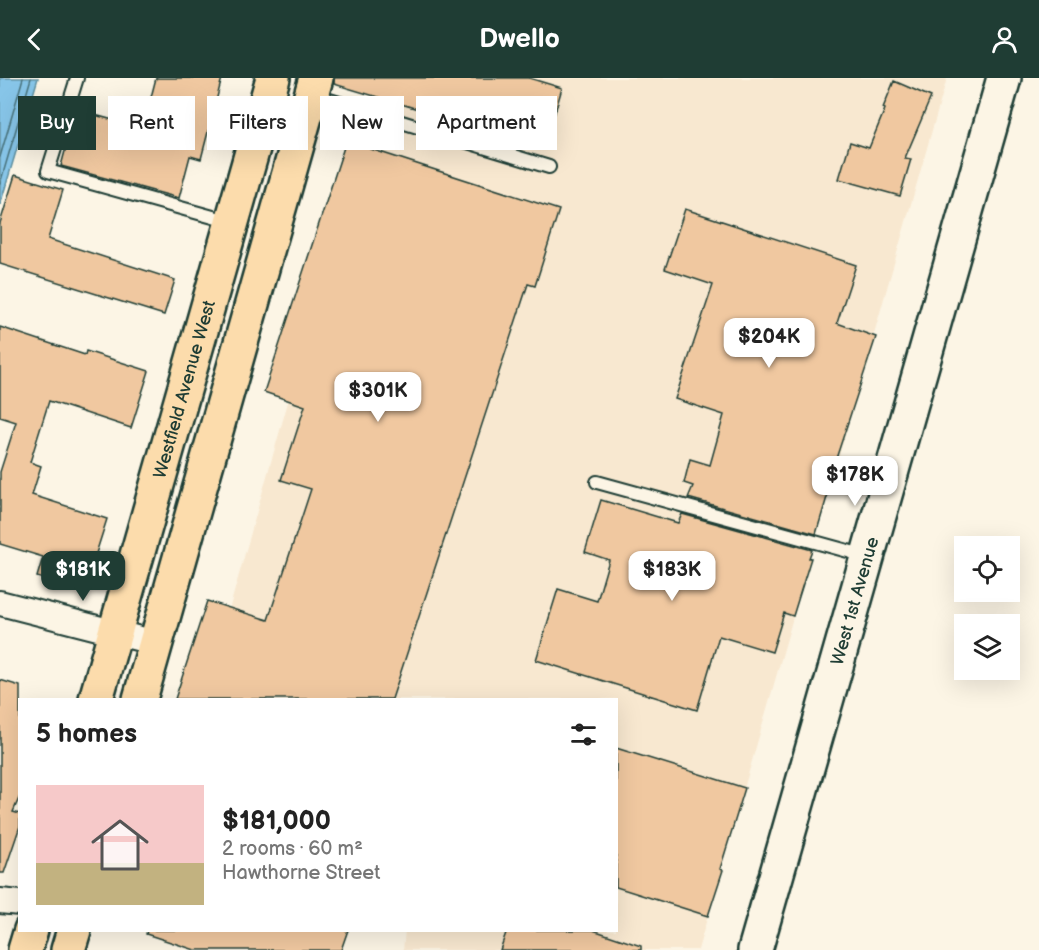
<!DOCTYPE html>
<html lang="en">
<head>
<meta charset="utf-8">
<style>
  :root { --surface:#fff; --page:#f6f6f6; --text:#222; --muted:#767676; --accent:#1f3d34 }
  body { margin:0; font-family:"Balsamiq Sans",sans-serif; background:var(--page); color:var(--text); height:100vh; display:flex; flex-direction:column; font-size:22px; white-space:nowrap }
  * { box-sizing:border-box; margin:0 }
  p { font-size:20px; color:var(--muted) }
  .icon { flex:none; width:33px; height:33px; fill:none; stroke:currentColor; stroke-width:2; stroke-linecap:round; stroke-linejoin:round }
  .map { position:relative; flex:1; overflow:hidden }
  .details { position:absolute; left:18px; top:620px; width:600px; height:234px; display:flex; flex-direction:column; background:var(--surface); border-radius:0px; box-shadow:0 6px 24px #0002 }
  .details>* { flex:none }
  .guide { position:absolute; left:18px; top:18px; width:600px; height:54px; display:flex; gap:12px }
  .fabs { position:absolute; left:954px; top:458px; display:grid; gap:12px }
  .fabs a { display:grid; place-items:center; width:66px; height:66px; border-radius:0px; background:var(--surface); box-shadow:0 6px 24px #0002; font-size:30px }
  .price { position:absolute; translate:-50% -51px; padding:0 14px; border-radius:12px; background:#fff; color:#222; font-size:20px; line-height:39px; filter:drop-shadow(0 2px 3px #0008) }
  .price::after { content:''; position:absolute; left:50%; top:36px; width:18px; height:14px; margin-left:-9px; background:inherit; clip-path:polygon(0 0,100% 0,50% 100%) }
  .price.on { background:var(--accent); color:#fff }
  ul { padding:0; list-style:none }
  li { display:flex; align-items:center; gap:18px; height:150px; padding:0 18px }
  li span { display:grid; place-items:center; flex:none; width:168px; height:120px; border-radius:0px; color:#555 }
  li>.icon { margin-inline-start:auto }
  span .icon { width:72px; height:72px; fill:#fffc; stroke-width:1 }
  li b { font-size:26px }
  h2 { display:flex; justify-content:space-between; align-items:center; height:72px; padding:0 18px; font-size:26px }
  .pill { padding:0 21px; border-radius:0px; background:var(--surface); box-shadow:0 6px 24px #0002; font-size:21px; line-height:54px }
  .pill.on { background:var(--accent); color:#fff }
  header { display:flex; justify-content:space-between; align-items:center; height:78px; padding:0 18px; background:var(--accent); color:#fff; font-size:27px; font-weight:800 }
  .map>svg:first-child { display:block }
</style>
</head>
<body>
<header><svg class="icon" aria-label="back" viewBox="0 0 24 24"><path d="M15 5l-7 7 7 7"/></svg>Dwello<svg class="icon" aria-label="person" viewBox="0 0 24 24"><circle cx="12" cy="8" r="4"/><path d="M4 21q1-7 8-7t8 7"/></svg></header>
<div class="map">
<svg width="1039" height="872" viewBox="0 0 1039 872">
  <rect width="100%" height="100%" fill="#fcf5e5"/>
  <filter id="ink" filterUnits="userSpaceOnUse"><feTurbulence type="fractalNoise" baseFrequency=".0167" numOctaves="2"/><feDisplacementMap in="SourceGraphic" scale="12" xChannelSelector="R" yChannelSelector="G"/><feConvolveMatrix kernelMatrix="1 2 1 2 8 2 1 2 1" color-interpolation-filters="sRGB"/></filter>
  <g filter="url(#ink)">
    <path fill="#f8e8d0" d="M380 0H947L698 872H403L405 852H616V621H237L206 613Z"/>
    <path fill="#87c5e8" stroke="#5d8fa0" stroke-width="1.5" d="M0 0H38L0 127Z"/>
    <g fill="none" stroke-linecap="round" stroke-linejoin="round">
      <path stroke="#49737c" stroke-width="1.5" d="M0 79 23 0
        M0 106 31 0"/>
    </g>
    <path fill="#f0c8a0" stroke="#1f3d34" stroke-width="1.5" d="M156 0H222L201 81 190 78 179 120 61 88 76 32 143 50Z
      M334 0H529L562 10 545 69 334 6Z
      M894 3 931 19 905 80 911 81 900 118 839 101 850 64 869 70 885 31 883 30Z
      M346 63 559 132 535 208 528 206 392 621H175L207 523 268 542 311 411 281 402 305 328 264 314Z
      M15 97 63 112 48 161 175 202 164 237 0 186V145Z
      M685 131 856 187 837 245 876 259 830 399H833L816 456 688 420 693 408 684 405 690 381 710 387 724 337 675 321 713 207 665 191Z
      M0 249 85 277 86 273 149 293 131 350 49 323 30 384 41 388 32 417 107 441 84 513 37 499 43 479 0 466V394L16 344 0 339Z
      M601 422 678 445 682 436 812 472 809 480H811L793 538 784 535 772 574 719 558 697 632 536 582 558 511 597 523 609 482 585 474Z
      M0 602 20 608V718L13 734 20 736V748L4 795H0Z
      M616 670 745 710 720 791 723 792 708 838 616 809Z
      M147 852H348L341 872H195L146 856Z
      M507 852H593L641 868V872H500Z"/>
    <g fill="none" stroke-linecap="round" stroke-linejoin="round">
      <defs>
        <path id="lane" d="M77 0 48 93 231 144
          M313 17 549 89
          M597 404 866 478"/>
        <path id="street" d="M0 525 156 565
          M0 823 20 825"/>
        <g id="secondary">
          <path id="s1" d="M755 872 1004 0"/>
        </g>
        <g id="primary">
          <path id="s2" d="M96 621 273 0"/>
          <path d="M140 621 316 0"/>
          <path d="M25 872 31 852"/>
          <path d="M68 872 74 852"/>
        </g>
      </defs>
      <use href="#lane" stroke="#1f3d34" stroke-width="16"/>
      <use href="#street" stroke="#1f3d34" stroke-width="28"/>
      <use href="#secondary" stroke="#1f3d34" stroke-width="38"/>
      <use href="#primary" stroke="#1f3d34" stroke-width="38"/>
      <use href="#lane" stroke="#fcf5e5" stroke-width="12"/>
      <use href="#street" stroke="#fcf5e5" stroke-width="24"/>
      <use href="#secondary" stroke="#fcf5e5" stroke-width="33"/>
      <use href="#primary" stroke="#fcdcac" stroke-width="33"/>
    </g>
  </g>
  <g text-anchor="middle" stroke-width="5" stroke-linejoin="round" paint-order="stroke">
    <g font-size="18" fill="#1f3d34" stroke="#fcf5e5">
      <text dy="6" stroke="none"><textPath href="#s2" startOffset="322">Westfield Avenue West</textPath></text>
      <text dy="6" stroke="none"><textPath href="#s1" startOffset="363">West 1st Avenue</textPath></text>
    </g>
  </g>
</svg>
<div class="fabs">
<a><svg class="icon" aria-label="locate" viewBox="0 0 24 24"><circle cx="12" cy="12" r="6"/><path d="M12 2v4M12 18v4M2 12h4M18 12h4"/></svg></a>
<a><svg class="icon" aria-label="layers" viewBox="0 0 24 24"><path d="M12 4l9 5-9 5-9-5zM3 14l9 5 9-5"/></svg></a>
</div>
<b class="price" style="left:769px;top:291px">$204K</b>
<b class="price" style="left:378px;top:345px">$301K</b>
<b class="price" style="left:855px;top:429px">$178K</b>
<b class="price on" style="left:83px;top:524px">$181K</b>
<b class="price" style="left:672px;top:524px">$183K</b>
<div class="guide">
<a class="pill on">Buy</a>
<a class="pill">Rent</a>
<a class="pill">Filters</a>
<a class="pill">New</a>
<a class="pill">Apartment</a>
</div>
<section class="details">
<h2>5 homes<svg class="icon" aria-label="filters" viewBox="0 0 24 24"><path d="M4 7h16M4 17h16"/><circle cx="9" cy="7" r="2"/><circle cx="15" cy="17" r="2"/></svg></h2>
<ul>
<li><span style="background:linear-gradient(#f6c9c9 65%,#c2b280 0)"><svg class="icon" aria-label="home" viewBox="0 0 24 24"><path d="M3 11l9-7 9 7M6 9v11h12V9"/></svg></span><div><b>$181,000</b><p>2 rooms · 60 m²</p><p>Hawthorne Street</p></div></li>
</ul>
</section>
</div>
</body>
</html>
